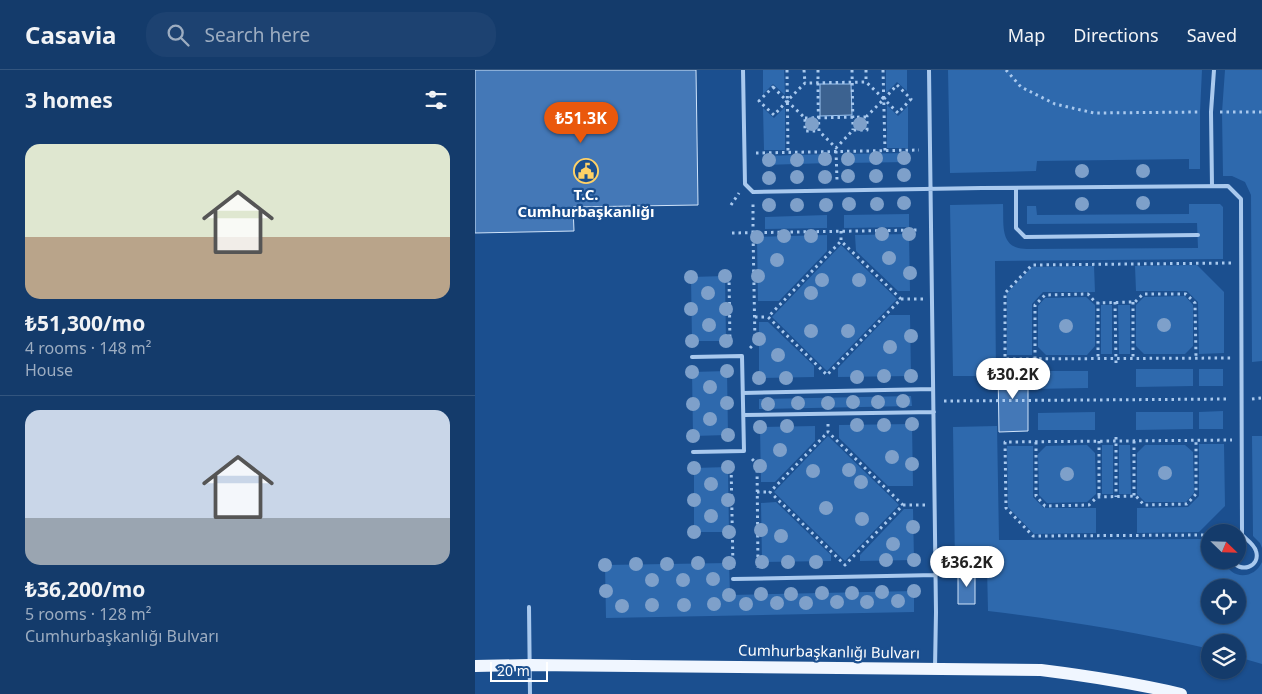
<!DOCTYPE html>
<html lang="en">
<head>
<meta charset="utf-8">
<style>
  :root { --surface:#143b6b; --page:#1d4271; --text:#f1f3f6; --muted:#9dadc1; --line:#33557e; --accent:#ea580c }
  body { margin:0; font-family:"Noto Sans",sans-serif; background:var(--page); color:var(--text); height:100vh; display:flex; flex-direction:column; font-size:19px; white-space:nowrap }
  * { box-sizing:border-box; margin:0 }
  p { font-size:16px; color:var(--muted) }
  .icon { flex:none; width:28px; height:28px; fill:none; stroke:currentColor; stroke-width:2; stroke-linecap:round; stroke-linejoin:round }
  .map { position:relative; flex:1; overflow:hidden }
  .sheet { display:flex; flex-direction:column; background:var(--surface); width:475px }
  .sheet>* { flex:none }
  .needle { width:32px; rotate:113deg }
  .fabs { position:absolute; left:726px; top:454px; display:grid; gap:10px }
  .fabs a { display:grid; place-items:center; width:45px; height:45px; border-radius:50%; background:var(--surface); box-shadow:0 1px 4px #0004,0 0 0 1px var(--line); font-size:25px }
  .scale { position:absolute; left:15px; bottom:12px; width:58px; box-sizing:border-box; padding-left:5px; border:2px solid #fff; border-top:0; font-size:14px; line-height:18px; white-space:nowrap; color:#fff; -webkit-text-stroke:4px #1b4f8f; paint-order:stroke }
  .price { position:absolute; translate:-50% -42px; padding:0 11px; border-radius:18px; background:#fff; color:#222; font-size:16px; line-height:32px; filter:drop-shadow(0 1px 2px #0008) }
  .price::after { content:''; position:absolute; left:50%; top:30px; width:15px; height:11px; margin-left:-8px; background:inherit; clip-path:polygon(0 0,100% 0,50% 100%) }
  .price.current { background:var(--accent); color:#fff }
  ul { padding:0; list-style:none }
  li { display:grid; align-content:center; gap:10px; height:265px; padding:0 25px }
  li+li { border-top:1px solid var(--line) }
  li span { display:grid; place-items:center; height:155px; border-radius:15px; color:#555 }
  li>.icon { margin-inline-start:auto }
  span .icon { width:90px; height:90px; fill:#fffc; stroke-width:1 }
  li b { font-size:21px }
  h2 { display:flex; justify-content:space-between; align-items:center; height:60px; padding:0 25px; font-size:21px }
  header { display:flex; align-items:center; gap:30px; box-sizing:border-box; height:70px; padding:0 25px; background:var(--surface); border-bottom:1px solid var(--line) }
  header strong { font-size:24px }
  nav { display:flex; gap:28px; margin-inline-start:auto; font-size:18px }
  .search { width:350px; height:45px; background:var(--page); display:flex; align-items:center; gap:12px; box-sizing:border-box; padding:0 18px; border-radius:20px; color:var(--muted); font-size:19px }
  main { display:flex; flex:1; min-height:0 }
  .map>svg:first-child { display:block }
</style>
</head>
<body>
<header>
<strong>Casavia</strong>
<div class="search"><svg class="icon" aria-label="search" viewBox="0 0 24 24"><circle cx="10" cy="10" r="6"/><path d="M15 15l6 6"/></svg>Search here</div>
<nav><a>Map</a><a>Directions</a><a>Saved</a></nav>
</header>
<main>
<section class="sheet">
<h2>3 homes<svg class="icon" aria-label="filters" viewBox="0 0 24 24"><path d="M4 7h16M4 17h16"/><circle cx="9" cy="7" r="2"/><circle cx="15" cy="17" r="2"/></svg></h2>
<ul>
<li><span style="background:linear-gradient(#dfe7d0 60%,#b9a48a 0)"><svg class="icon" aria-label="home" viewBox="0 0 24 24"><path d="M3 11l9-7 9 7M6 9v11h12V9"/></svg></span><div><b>₺51,300/mo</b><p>4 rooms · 148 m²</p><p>House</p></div></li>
<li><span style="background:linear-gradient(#c9d6e8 70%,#9aa5b1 0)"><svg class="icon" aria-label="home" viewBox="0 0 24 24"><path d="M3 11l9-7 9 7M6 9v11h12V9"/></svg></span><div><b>₺36,200/mo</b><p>5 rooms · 128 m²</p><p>Cumhurbaşkanlığı Bulvarı</p></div></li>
</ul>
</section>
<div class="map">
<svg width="787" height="624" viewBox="0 0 787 624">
  <rect width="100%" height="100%" fill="#1b4f8f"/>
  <path fill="#2e69ad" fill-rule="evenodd" d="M288 0H309L310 25 298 14 288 24Z
    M411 0H432V21L422 12 411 23Z
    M473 0H727L725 42V99H714V89L562 91 561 101 475 103Z
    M750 0H787V291L777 292 776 125 770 112 757 106H748L747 42Z
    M412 35 423 46 433 36V78H412Z
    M310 37V80H289L288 38 299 48Z
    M433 83 434 92 369 93 368 84Z
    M354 84V93L289 95V86Z
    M528 134C529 155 524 179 552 179L723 178 722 153 552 154V136H561L562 145 714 144V134H745L748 137V189L520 191 521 306H478L475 135Z
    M434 144V157L369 158V145Z
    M352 145V158L290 159V147Z
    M434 164 435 221H423L381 181 380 165Z
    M352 165V181L304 231H283L282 167Z
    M366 175 422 229 352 301 297 247Z
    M722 195 749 222V283L724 284 723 232 712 221H661L660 196Z
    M619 196 620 222H568L557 234V285H532V223L557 197Z
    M250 206 251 271H217L216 207Z
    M710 226 718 235V276L710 284H669L661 276V235L669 227Z
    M611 227 620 235V276L612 285H571L563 277V236L570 228Z
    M626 235H637V284H626Z
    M643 235H655V284H644Z
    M414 245H435L436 306 363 307V298Z
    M284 252H293L339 296V307L284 308Z
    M661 299H718V316L661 317Z
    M724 299H748V316H724Z
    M252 301 253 365 218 366 217 302Z
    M556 301H613V318L556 319Z
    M436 326 437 336 284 339V329Z
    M748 341V359H724V342Z
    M620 342V360H563V343Z
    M661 342H718V359L661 360Z
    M437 354 438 416H413L364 368V355Z
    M340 356V371L300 412H286L285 357Z
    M522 356 524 470 735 469V490H749C755 510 779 510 787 492V594L763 587 762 572H735V579C661 562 588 550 513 541L512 497H480L478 357ZM735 518H762V545H735Z
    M353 366 424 435 370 491 299 422Z
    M777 366H787V478L785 473 778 466Z
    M724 374H749L750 436 724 462 662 463V438L713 437 724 426Z
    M612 375 620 383 621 424 612 432 572 433 564 425 563 384 571 376Z
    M627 375H638V424H627Z
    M644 375H655L656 424H644Z
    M670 375H710L718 382 719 423 711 432H670L662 424V383Z
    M532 376H558V427L569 438H621V463L559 464 533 437Z
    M253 397 254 462H219V398Z
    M301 432 356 485V491L287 492 286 433Z
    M429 439H438L439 490 385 491V485Z
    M254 493 255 525 439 521V542L131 548 130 495Z"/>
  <path fill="#3c6290" stroke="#9cc4f0" d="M345 14H376L377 45 345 46Z"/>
  <path fill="#4478b7" stroke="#cfe3fa" d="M0 0H221L223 135 98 137 99 161 0 163Z
    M553 299V361L524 362 523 300Z
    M500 501V534H483V502Z"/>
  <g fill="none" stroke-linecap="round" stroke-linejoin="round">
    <path stroke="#a9c9ee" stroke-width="3" stroke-dasharray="2.5 4" stroke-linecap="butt" d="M312 0 313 82
      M329 0 330 13
      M343 0C343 20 343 41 344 61L361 78 378 60H392V46L409 29 391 12 330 13 312 31 330 48V61H344
      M377 0 378 60
      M391 0V12
      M408 0 410 81
      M531 0 546 17 580 34 619 43 726 42
      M422 15 436 29 423 43 409 29Z
      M298 17 312 31 299 45 284 31Z
      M745 42H787
      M330 48 392 47
      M361 81 362 110
      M281 83 444 80
      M256 135 264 123
      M366 161V171L426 229 352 305 293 247 366 171
      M257 163 445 160
      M756 193 557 195 530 223V289L756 288
      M254 206 255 275
      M426 229H448
      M623 232V289
      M640 232 641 293
      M658 232V288
      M280 247H293
      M275 278 280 273 278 162V132
      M560 289V235L570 225 613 224 621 233 658 232H660L668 224H711L720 233 721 288
      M777 329 787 328
      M469 331 755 329
      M353 354V362L428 435 370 495 295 422 353 362
      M641 367V427
      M624 371V427
      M659 371V427
      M561 372V426L570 436 614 435 622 427 661 426 669 435 712 434 721 424V370
      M277 389 282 394 283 498
      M256 392 258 498
      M282 422H295
      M428 435H450
      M735 465 558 466 531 438 530 372 757 370"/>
    <path stroke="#a9c9ee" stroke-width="4" d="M268 0 270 114 278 122 507 118 753 116 766 129 767 465
      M454 0 461 542 460 598
      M737 116 736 42 739 0
      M541 118V158L550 167 723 165
      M217 287 267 286 269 381 218 382
      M268 323 458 319
      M269 345 459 342
      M756 490C765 504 786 497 781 481 779 474 772 470 767 465L762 471
      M258 509 461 505
      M54 537 55 624"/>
    <path stroke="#f0f6ff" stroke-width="12" d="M0 596 55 595 566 600C614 606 659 613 706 624"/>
  </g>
  <g fill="#7ea0ca">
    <circle cx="337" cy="54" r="7"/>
    <circle cx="385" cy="54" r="7"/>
    <circle cx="401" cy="88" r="7"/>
    <circle cx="429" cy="88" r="7"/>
    <circle cx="350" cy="89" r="7"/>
    <circle cx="373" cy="89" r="7"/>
    <circle cx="294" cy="90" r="7"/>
    <circle cx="322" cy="90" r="7"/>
    <circle cx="607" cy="101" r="7"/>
    <circle cx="668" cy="101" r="7"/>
    <circle cx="429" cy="105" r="7"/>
    <circle cx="373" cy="106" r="7"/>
    <circle cx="401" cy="106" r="7"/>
    <circle cx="322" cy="107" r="7"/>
    <circle cx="350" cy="107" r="7"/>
    <circle cx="294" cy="108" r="7"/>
    <circle cx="429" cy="133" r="7"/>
    <circle cx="668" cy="133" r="7"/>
    <circle cx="374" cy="134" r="7"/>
    <circle cx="402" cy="134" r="7"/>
    <circle cx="607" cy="134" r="7"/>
    <circle cx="294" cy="135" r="7"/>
    <circle cx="322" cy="135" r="7"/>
    <circle cx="351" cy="135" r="7"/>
    <circle cx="407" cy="164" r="7"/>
    <circle cx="434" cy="164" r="7"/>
    <circle cx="309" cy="166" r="7"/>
    <circle cx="336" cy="166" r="7"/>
    <circle cx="282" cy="167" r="7"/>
    <circle cx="414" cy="188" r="7"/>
    <circle cx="302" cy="190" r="7"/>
    <circle cx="435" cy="203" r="7"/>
    <circle cx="250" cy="206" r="7"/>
    <circle cx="283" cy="206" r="7"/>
    <circle cx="216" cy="207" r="7"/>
    <circle cx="347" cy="210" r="7"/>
    <circle cx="384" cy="210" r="7"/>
    <circle cx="233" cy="223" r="7"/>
    <circle cx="336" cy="223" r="7"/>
    <circle cx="216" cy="239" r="7"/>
    <circle cx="251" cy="239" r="7"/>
    <circle cx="234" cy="255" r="7"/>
    <circle cx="689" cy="255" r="7"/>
    <circle cx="591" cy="256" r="7"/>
    <circle cx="336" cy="261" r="7"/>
    <circle cx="373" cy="261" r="7"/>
    <circle cx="436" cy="266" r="7"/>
    <circle cx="284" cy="269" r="7"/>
    <circle cx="217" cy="271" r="7"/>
    <circle cx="251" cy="271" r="7"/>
    <circle cx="415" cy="277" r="7"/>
    <circle cx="303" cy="285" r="7"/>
    <circle cx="252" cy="301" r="7"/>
    <circle cx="217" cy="302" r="7"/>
    <circle cx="409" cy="306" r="7"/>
    <circle cx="436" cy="306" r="7"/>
    <circle cx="382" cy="307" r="7"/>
    <circle cx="284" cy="308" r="7"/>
    <circle cx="311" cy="308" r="7"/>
    <circle cx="235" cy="317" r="7"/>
    <circle cx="428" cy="331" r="7"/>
    <circle cx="378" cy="332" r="7"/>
    <circle cx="403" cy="332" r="7"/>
    <circle cx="252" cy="333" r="7"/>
    <circle cx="323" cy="333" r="7"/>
    <circle cx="353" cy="333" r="7"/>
    <circle cx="218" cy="334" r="7"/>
    <circle cx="293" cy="334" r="7"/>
    <circle cx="235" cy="349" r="7"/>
    <circle cx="437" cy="354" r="7"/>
    <circle cx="382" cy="355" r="7"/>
    <circle cx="409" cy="355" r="7"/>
    <circle cx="312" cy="356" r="7"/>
    <circle cx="285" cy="357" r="7"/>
    <circle cx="253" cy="365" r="7"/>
    <circle cx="218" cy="366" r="7"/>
    <circle cx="305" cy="380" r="7"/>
    <circle cx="417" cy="387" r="7"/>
    <circle cx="437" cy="394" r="7"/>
    <circle cx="285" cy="396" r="7"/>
    <circle cx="253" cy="397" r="7"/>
    <circle cx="219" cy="398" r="7"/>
    <circle cx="374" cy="400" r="7"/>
    <circle cx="338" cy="401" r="7"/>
    <circle cx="690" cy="403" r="7"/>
    <circle cx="592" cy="404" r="7"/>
    <circle cx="386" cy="412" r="7"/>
    <circle cx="236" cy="414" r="7"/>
    <circle cx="219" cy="430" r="7"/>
    <circle cx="253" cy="430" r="7"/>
    <circle cx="351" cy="438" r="7"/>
    <circle cx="236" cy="446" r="7"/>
    <circle cx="387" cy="449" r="7"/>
    <circle cx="438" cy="457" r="7"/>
    <circle cx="286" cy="460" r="7"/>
    <circle cx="219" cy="462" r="7"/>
    <circle cx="254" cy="462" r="7"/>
    <circle cx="306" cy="466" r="7"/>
    <circle cx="418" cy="474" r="7"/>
    <circle cx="411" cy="490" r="7"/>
    <circle cx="439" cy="490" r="7"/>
    <circle cx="287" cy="492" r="7"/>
    <circle cx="313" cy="492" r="7"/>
    <circle cx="341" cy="492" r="7"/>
    <circle cx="223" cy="493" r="7"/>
    <circle cx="254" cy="493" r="7"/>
    <circle cx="161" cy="494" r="7"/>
    <circle cx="192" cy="494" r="7"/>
    <circle cx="130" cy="495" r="7"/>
    <circle cx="238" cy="509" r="7"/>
    <circle cx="177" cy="510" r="7"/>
    <circle cx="208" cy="510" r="7"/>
    <circle cx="131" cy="521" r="7"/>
    <circle cx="439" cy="521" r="7"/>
    <circle cx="407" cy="522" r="7"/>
    <circle cx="347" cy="523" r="7"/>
    <circle cx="377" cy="523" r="7"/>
    <circle cx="286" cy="524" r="7"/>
    <circle cx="316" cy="524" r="7"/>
    <circle cx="254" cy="525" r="7"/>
    <circle cx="423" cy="531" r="7"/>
    <circle cx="362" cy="532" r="7"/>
    <circle cx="392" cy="532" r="7"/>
    <circle cx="302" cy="533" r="7"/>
    <circle cx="331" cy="533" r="7"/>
    <circle cx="239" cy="534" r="7"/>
    <circle cx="271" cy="534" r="7"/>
    <circle cx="177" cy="535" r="7"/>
    <circle cx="209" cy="535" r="7"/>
    <circle cx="147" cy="536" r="7"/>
  </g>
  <defs>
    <symbol id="civic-ring" viewBox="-11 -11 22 22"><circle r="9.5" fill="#1b4f8f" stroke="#ffd166" stroke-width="1.5"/><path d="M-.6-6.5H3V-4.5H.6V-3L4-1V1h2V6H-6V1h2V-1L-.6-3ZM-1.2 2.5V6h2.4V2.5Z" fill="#ffd166"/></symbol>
  </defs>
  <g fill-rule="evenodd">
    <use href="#civic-ring" x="97" y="87" width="28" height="28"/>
  </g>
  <g text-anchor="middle" stroke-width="4.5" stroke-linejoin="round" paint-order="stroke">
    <g font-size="15" font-weight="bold" fill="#fff" stroke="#1b4f8f">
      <text x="111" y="130">T.C.<tspan x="111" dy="17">Cumhurbaşkanlığı</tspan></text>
    </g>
    <g font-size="15" fill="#fff" stroke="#1b4f8f">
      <text transform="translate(354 582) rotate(1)" y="5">Cumhurbaşkanlığı Bulvarı</text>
    </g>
  </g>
</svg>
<div class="fabs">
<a><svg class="needle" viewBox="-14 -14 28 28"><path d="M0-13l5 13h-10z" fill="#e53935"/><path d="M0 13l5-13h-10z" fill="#9dadc1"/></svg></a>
<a><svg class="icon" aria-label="locate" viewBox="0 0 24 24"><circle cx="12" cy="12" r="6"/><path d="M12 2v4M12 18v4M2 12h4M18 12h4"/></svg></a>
<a><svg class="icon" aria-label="layers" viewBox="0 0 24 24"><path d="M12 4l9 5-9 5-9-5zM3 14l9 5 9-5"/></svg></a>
</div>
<div class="scale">20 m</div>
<b class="price current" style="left:106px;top:74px">₺51.3K</b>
<b class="price" style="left:538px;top:330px">₺30.2K</b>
<b class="price" style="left:492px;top:518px">₺36.2K</b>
</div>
</main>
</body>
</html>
